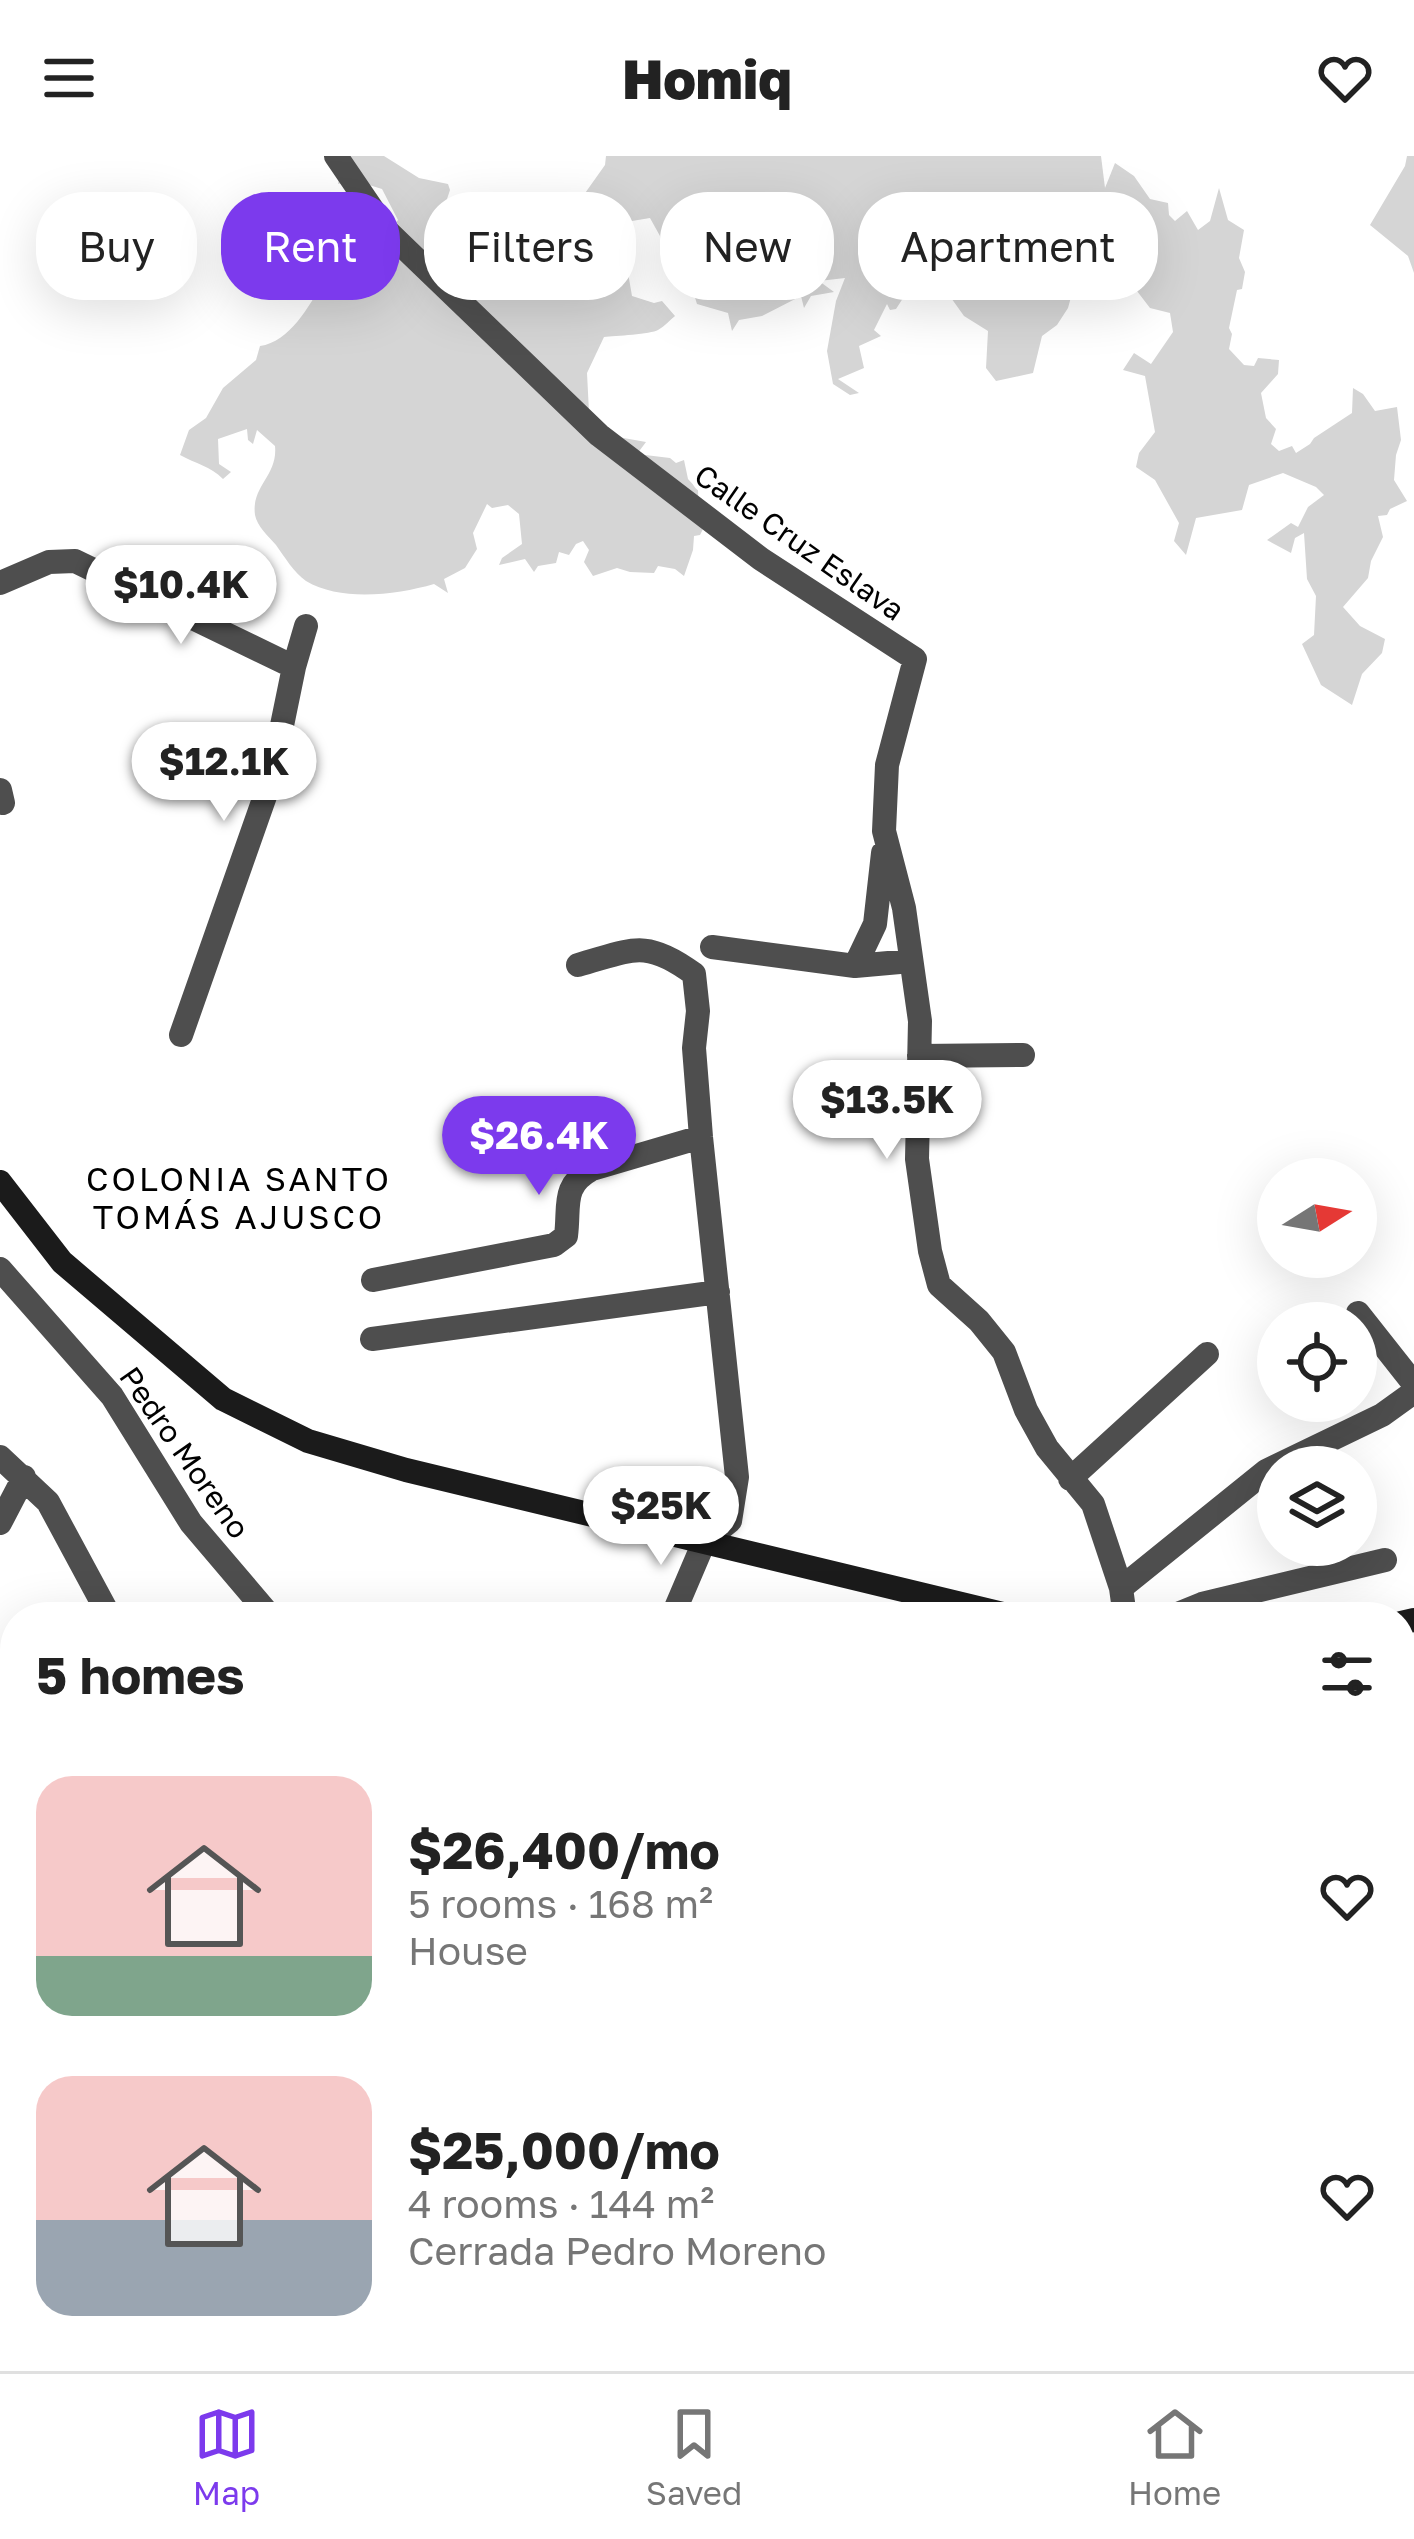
<!DOCTYPE html>
<html lang="en">
<head>
<meta charset="utf-8">
<style>
  :root { --surface:#fff; --page:#f2f2f2; --text:#222; --muted:#767676; --line:#e0e0e0; --accent:#7c3aed }
  body { margin:0; font-family:"Golos Text",sans-serif; background:var(--page); color:var(--text); height:100vh; display:flex; flex-direction:column; font-size:45px; white-space:nowrap }
  * { box-sizing:border-box; margin:0 }
  p { font-size:39px; color:var(--muted) }
  .icon { flex:none; width:66px; height:66px; fill:none; stroke:currentColor; stroke-width:2; stroke-linecap:round; stroke-linejoin:round }
  .map { position:relative; flex:1; overflow:hidden }
  .details { position:absolute; left:0px; top:1446px; width:1416px; height:771px; display:flex; flex-direction:column; background:var(--surface); border-radius:48px 48px 0 0; box-shadow:0 12px 48px #0002 }
  .details>* { flex:none }
  .hud { position:absolute; left:36px; top:36px; width:1344px; height:108px; display:flex; gap:24px }
  .needle { width:78px; rotate:79deg }
  .buttons { position:absolute; left:1257px; top:1002px; display:grid; gap:24px }
  .buttons a { display:grid; place-items:center; width:120px; height:120px; border-radius:50%; background:var(--surface); box-shadow:0 12px 48px #0002; font-size:60px }
  .price { position:absolute; translate:-50% -102px; padding:0 27px; border-radius:42px; background:#fff; color:#222; font-size:39px; line-height:78px; filter:drop-shadow(0 3px 6px #0008) }
  .price::after { content:''; position:absolute; left:50%; top:72px; width:36px; height:27px; margin-left:-18px; background:inherit; clip-path:polygon(0 0,100% 0,50% 100%) }
  .price.active { background:var(--accent); color:#fff }
  ul { padding:0; list-style:none }
  li { display:flex; align-items:center; gap:36px; height:300px; padding:0 36px }
  li span { display:grid; place-items:center; flex:none; width:336px; height:240px; border-radius:36px; color:#555 }
  li>.icon { margin-inline-start:auto }
  span .icon { width:144px; height:144px; fill:#fffc; stroke-width:1 }
  li b { font-size:51px }
  h2 { display:flex; justify-content:space-between; align-items:center; height:144px; padding:0 36px; font-size:51px }
  .pill { padding:0 42px; border-radius:48px; background:var(--surface); box-shadow:0 12px 48px #0002; font-size:42px; line-height:108px }
  .pill.active { background:var(--accent); color:#fff }
  header { display:flex; justify-content:space-between; align-items:center; height:156px; padding:0 36px; background:var(--surface); font-size:54px; font-weight:800 }
  .dock { display:flex; justify-content:space-around; align-items:center; height:168px; border-top:3px solid var(--line); background:var(--surface); font-size:33px; color:var(--muted) }
  .dock a { display:grid; justify-items:center; gap:6px }
  .dock .active { color:var(--accent) }
  .map>svg:first-child { display:block }
</style>
</head>
<body>
<header><svg class="icon" aria-label="menu" viewBox="0 0 24 24"><path d="M4 6h16M4 12h16M4 18h16"/></svg>Homiq<svg class="icon" aria-label="heart" viewBox="0 0 24 24"><path d="M12 20l-8-8c-3-5 5-10 8-4 3-6 11-1 8 4z"/></svg></header>
<div class="map">
<svg width="1414" height="2215" viewBox="0 0 1414 2215">
  <rect width="100%" height="100%" fill="#fff"/>
  <path fill="#d5d5d5" d="M343 0H384L419 22 448 28 450 34 444 52 461 78 495 110 517 112 522 105 553 101 566 64 605 9 606 0H1101L1105 32 1115 7 1134 20 1150 43 1168 47 1169 59 1175 65 1187 55 1198 74 1210 65 1219 32 1228 64 1244 74 1239 102 1245 116 1242 133 1237 134 1229 172 1232 178 1229 193 1244 209 1254 210 1258 202 1279 204 1278 218 1261 237 1266 262 1276 273 1271 288 1279 295 1292 290 1296 297 1310 288 1314 282 1352 257 1353 232 1363 238 1375 255 1397 251 1401 284 1396 299 1394 324 1407 345 1390 353 1387 359 1378 360 1383 381 1371 405 1368 422 1343 451 1360 470 1385 483 1382 497 1362 518 1352 549 1321 529 1302 488 1314 479 1316 440 1307 423 1304 377 1295 382 1291 397 1267 384 1291 367 1298 371 1308 351 1324 339 1316 331 1283 317 1249 329 1242 354 1196 362 1186 399 1174 385 1179 367 1155 324 1136 311 1139 297 1155 276 1145 220 1123 214 1134 197 1151 208 1173 176 1170 157 1150 152 1127 122 1115 124 1096 119 1074 130 1068 152 1057 169 1042 180 1033 217 996 225 986 212 988 175 964 160 949 139 917 134 907 136 896 153 890 154 887 148 874 174 881 180 859 190 864 212 838 223 859 237 850 239 833 228 827 195 836 145 845 122 819 125 834 136 811 140 804 152 801 140 762 160 739 164 732 175 728 157 697 148 682 100 663 98 660 80 650 62 620 67 614 87 615 104 627 111 632 140 654 147 662 145 675 160C670 164 665 170 658 174 651 178 615 180 604 181L587 217 589 256 618 281 646 286 637 298 670 302 676 307 684 304 688 323 698 334 699 359 704 371 700 379 694 380 693 394 684 420 675 413 658 410 654 417 630 416 617 412 593 420 584 406 589 394 583 385 576 388 569 399 559 396 556 407 538 410 534 416 525 403 499 409 502 402 522 388 519 358 508 349 492 352 487 348 473 377 477 393 465 412 444 423 448 437 434 428C396 439 341 446 306 425 294 417 284 400 276 389 268 380 257 370 255 359 251 330 278 320 275 290L257 274 253 288 248 284 247 273 218 283 219 308 231 316 223 323C210 310 196 308 180 299L189 274 206 262 223 232 256 204 260 190C289 186 310 150 323 125L334 124 346 102 361 111 379 90 389 89 386 79 398 64 382 33 353 24 338 28Z
    M1407 0H1414V117L1408 100 1370 69 1405 10Z
    M1414 1511V2005L1401 2007V1513Z"/>
  <g fill="none" stroke-linecap="round" stroke-linejoin="round">
    <path stroke="#4e4e4e" stroke-width="24" d="M336 0 387 75 599 279 761 403 915 503 887 609 884 675 904 752 920 865 917 1003 930 1095 939 1129 979 1165 1004 1196 1026 1254 1047 1292 1093 1348 1121 1432 1125 1461
      M0 427 49 406 75 405 294 511
      M0 634 3 647
      M712 791 855 810 911 805
      M578 809C632 794 645 782 694 818L698 855 694 892 701 981 737 1321 730 1365 704 1386 672 1461
      M855 810 875 768 883 697
      M181 879 271 623 294 511 306 470
      M919 900 1023 899
      M0 1113 112 1240 191 1367 271 1461
      M373 1124 554 1089 566 1080C570 1049 561 1030 592 1013L701 981
      M1358 1157 1414 1228
      M372 1183 718 1136
      M0 1301 48 1346 110 1461
      M1070 1323 1207 1198
      M0 1367 24 1321
      M1121 1432 1266 1315 1382 1259 1414 1236
      M1170 1461 1202 1448 1385 1404
      M0 1588 15 1598
      M0 1665 15 1639
      M0 1799 15 1811
      M1401 2070 1414 2067
      M310 2202 315 2215
      M453 2202 460 2215
      M1119 2202 1165 2215
      M1282 2202 1283 2215
      M35 2209 40 2202
      M718 2215 719 2202"/>
    <path stroke="#1b1b1b" stroke-width="24" d="M0 1026 62 1106 223 1243 308 1285 406 1314 1015 1461
      M1401 1467 1414 1464"/>
  </g>
  <g text-anchor="middle" stroke-width="9" stroke-linejoin="round" paint-order="stroke">
    <g font-size="30" fill="#000" stroke="#fff">
      <text transform="translate(799 387) rotate(35)" y="10">Calle Cruz Eslava</text>
      <text transform="translate(184 1297) rotate(55)" y="10">Pedro Moreno</text>
    </g>
    <g font-size="33" letter-spacing="3" fill="#000" stroke="#fff">
      <text x="239" y="1035">COLONIA SANTO<tspan x="239" dy="38">TOMÁS AJUSCO</tspan></text>
    </g>
  </g>
</svg>
<div class="buttons">
<a><svg class="needle" viewBox="-14 -14 28 28"><path d="M0-13l5 13h-10z" fill="#e53935"/><path d="M0 13l5-13h-10z" fill="#767676"/></svg></a>
<a><svg class="icon" aria-label="locate" viewBox="0 0 24 24"><circle cx="12" cy="12" r="6"/><path d="M12 2v4M12 18v4M2 12h4M18 12h4"/></svg></a>
<a><svg class="icon" aria-label="layers" viewBox="0 0 24 24"><path d="M12 4l9 5-9 5-9-5zM3 14l9 5 9-5"/></svg></a>
</div>
<b class="price" style="left:181px;top:491px">$10.4K</b>
<b class="price" style="left:224px;top:668px">$12.1K</b>
<b class="price" style="left:887px;top:1006px">$13.5K</b>
<b class="price active" style="left:539px;top:1042px">$26.4K</b>
<b class="price" style="left:661px;top:1412px">$25K</b>
<div class="hud">
<a class="pill">Buy</a>
<a class="pill active">Rent</a>
<a class="pill">Filters</a>
<a class="pill">New</a>
<a class="pill">Apartment</a>
</div>
<section class="details">
<h2>5 homes<svg class="icon" aria-label="filters" viewBox="0 0 24 24"><path d="M4 7h16M4 17h16"/><circle cx="9" cy="7" r="2"/><circle cx="15" cy="17" r="2"/></svg></h2>
<ul>
<li><span style="background:linear-gradient(#f6c9c9 75%,#7fa58c 0)"><svg class="icon" aria-label="home" viewBox="0 0 24 24"><path d="M3 11l9-7 9 7M6 9v11h12V9"/></svg></span><div><b>$26,400/mo</b><p>5 rooms · 168 m²</p><p>House</p></div><svg class="icon" aria-label="heart" viewBox="0 0 24 24"><path d="M12 20l-8-8c-3-5 5-10 8-4 3-6 11-1 8 4z"/></svg></li>
<li><span style="background:linear-gradient(#f6c9c9 60%,#9aa5b1 0)"><svg class="icon" aria-label="home" viewBox="0 0 24 24"><path d="M3 11l9-7 9 7M6 9v11h12V9"/></svg></span><div><b>$25,000/mo</b><p>4 rooms · 144 m²</p><p>Cerrada Pedro Moreno</p></div><svg class="icon" aria-label="heart" viewBox="0 0 24 24"><path d="M12 20l-8-8c-3-5 5-10 8-4 3-6 11-1 8 4z"/></svg></li>
</ul>
</section>
</div>
<nav class="dock">
<a class="active"><svg class="icon" aria-label="map" viewBox="0 0 24 24"><path d="M3 6l6-2 6 2 6-2v14l-6 2-6-2-6 2zM9 4v14M15 6v14"/></svg>Map</a>
<a><svg class="icon" aria-label="saved" viewBox="0 0 24 24"><path d="M7 4h10v16l-5-4-5 4z"/></svg>Saved</a>
<a><svg class="icon" aria-label="home" viewBox="0 0 24 24"><path d="M3 11l9-7 9 7M6 9v11h12V9"/></svg>Home</a>
</nav>
</body>
</html>
